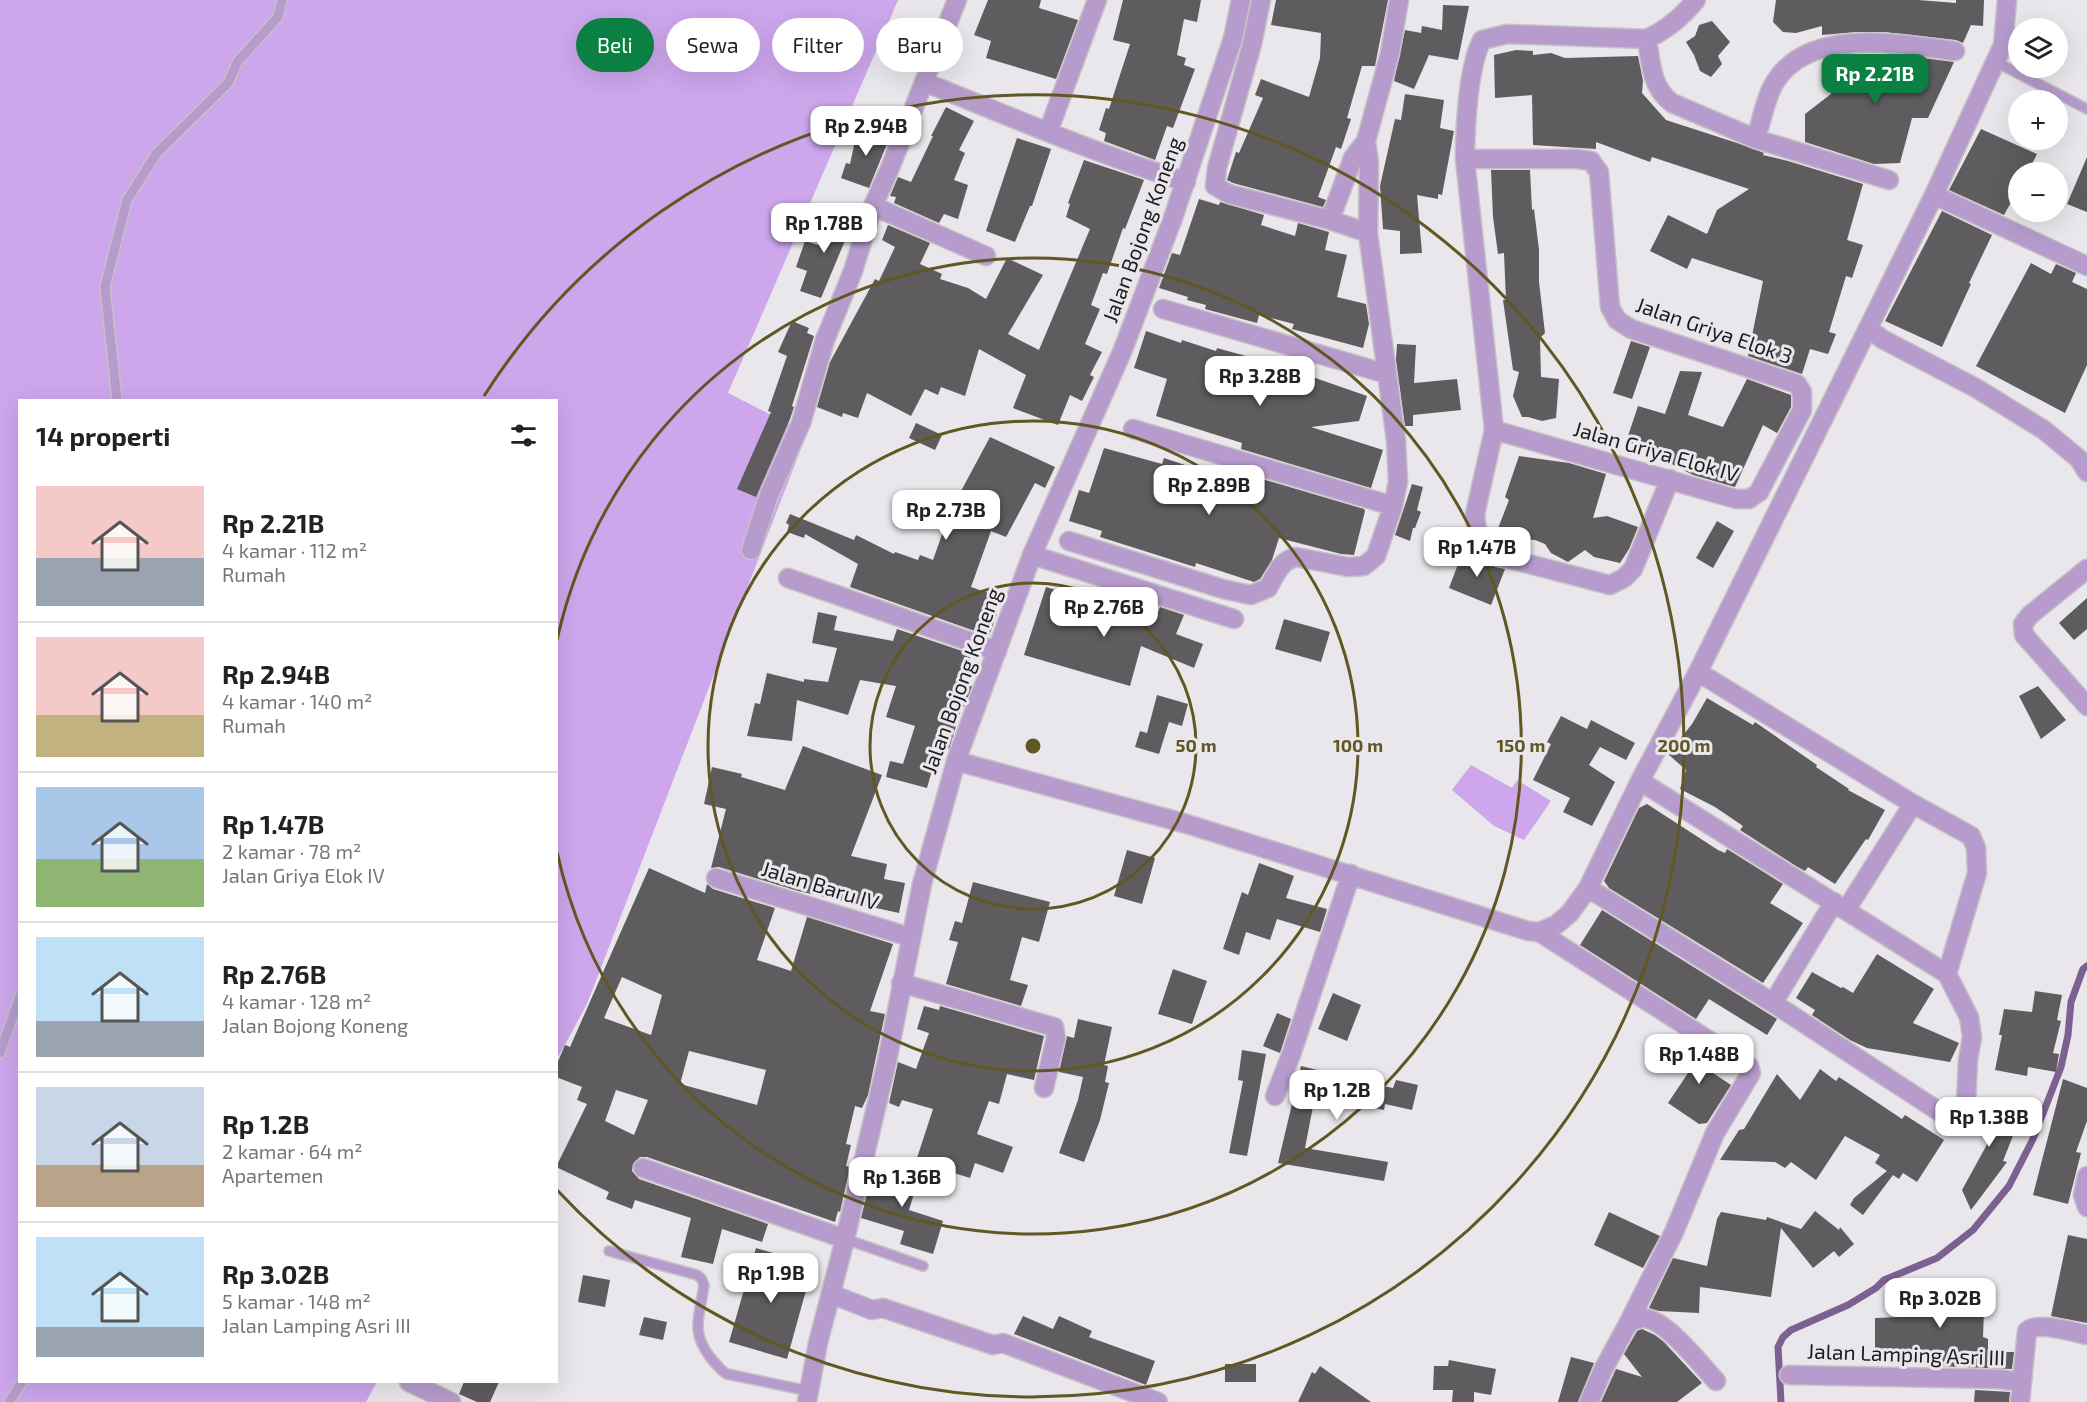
<!DOCTYPE html>
<html lang="id">
<head>
<meta charset="utf-8">
<style>
  :root { --surface:#fff; --page:#f6f6f6; --text:#222; --muted:#767676; --line:#e0e0e0; --accent:#0b8043 }
  body { margin:0; font-family:"Exo 2",sans-serif; background:var(--page); color:var(--text); height:100vh; display:flex; flex-direction:column; font-size:22px; white-space:nowrap }
  * { box-sizing:border-box; margin:0 }
  p { font-size:20px; color:var(--muted) }
  .icon { flex:none; width:33px; height:33px; fill:none; stroke:currentColor; stroke-width:2; stroke-linecap:round; stroke-linejoin:round }
  .map { position:relative; flex:1; overflow:hidden }
  .drawer { position:absolute; left:18px; top:399px; width:540px; height:984px; display:flex; flex-direction:column; background:var(--surface); border-radius:0px; box-shadow:0 6px 24px #0002 }
  .drawer>* { flex:none }
  .hud { position:absolute; left:576px; top:18px; width:570px; height:54px; display:flex; gap:12px }
  .tools { position:absolute; left:2008px; top:18px; display:grid; gap:12px }
  .tools a { display:grid; place-items:center; width:60px; height:60px; border-radius:50%; background:var(--surface); box-shadow:0 6px 24px #0002; font-size:30px }
  .price { position:absolute; translate:-50% -51px; padding:0 14px; border-radius:12px; background:#fff; color:#222; font-size:20px; line-height:39px; filter:drop-shadow(0 2px 3px #0008) }
  .price::after { content:''; position:absolute; left:50%; top:36px; width:18px; height:14px; margin-left:-9px; background:inherit; clip-path:polygon(0 0,100% 0,50% 100%) }
  .price.selected { background:var(--accent); color:#fff }
  ul { padding:0; list-style:none }
  li { display:flex; align-items:center; gap:18px; height:150px; padding:0 18px }
  li+li { border-top:2px solid var(--line) }
  li span { display:grid; place-items:center; flex:none; width:168px; height:120px; border-radius:0px; color:#555 }
  li>.icon { margin-inline-start:auto }
  span .icon { width:72px; height:72px; fill:#fffc; stroke-width:1 }
  li b { font-size:26px }
  h2 { display:flex; justify-content:space-between; align-items:center; height:72px; padding:0 18px; font-size:26px }
  .chip { padding:0 21px; border-radius:27px; background:var(--surface); box-shadow:0 6px 24px #0002; font-size:21px; line-height:54px }
  .chip.selected { background:var(--accent); color:#fff }
  .map>svg:first-child { display:block }
</style>
</head>
<body>
<div class="map">
<svg width="2087" height="1402" viewBox="0 0 2087 1402">
  <rect width="100%" height="100%" fill="#e9e7eb"/>
  <path fill="#cda6ec" d="M0 0H898L728 393 807 433 587 1004 557 1059 556 400H20V1382H377L366 1402H0Z
    M1471 765 1512 788 1517 780 1551 801 1524 840 1494 826 1452 790Z"/>
  <g fill="none" stroke-linecap="round" stroke-linejoin="round">
    <path stroke="#7c6190" stroke-width="7" d="M1781 1402 1778 1347 1783 1337 1791 1330 1848 1305 1876 1288 1884 1280 1937 1258 1973 1230 2009 1186 2033 1139 2061 1067 2068 1035 2071 1002 2083 969 2087 966"/>
  </g>
  <path fill="#5e5c5f" fill-rule="evenodd" d="M988 0H1041L1039 8 1078 20 1056 79 986 58 991 41 974 35Z
    M1123 0H1201L1197 22 1184 19 1177 55 1186 58 1184 65 1195 69 1173 128 1167 126 1155 160 1104 141 1106 133 1099 130 1106 108 1109 109 1130 44 1113 40Z
    M1276 0H1388L1375 66H1362L1347 118 1351 119 1341 149 1336 147 1318 197 1326 200 1323 207 1233 183 1227 180 1236 152 1239 153 1263 98 1255 95 1261 79 1309 97 1320 58 1321 33 1271 25Z
    M1776 0H1918L1956 3V0H1984L1983 26 1971 25 1963 43 1956 40 1884 32H1856L1822 35V26L1796 33 1783 32 1773 22Z
    M1443 5 1469 6 1458 60 1429 55 1414 89 1394 81 1405 30 1421 33 1422 26 1442 30Z
    M1712 21 1730 42 1718 56 1722 64 1711 77 1700 71 1694 55 1686 42 1695 36 1699 25Z
    M1516 50 1533 51V55L1551 53 1565 58 1638 56 1643 81 1642 93 1666 120 1737 143 1764 153 1763 155 1788 161 1863 184 1847 240 1863 245 1852 278 1846 276 1829 332 1836 334 1828 354 1810 349 1802 374 1748 356 1763 281 1692 258 1687 269 1650 251 1668 215 1707 234 1717 210 1749 189 1652 157 1650 162 1596 142V149L1533 145 1532 95 1495 98 1494 55Z
    M1858 54 1907 56 1954 62 1928 118H1912L1900 163 1874 164 1805 142V114L1831 94 1833 57Z
    M1405 94 1444 100 1440 128 1454 131 1442 195 1438 194V199L1417 195 1422 253 1400 254V231L1383 229 1380 186 1395 119 1401 120Z
    M946 107 974 121 959 150 965 153 954 180 968 185 958 219 944 214 939 223 894 203 896 197 890 196 898 177 911 182 933 136H931Z
    M858 127 891 134 869 188 841 178 846 163 850 164Z
    M1981 129 2037 154 2028 172H2019V188L2004 215 1949 190Z
    M1017 138 1051 149 1032 206H1030L1015 242 986 231Z
    M2087 157V212L2067 204Z
    M1084 160 1144 180 1125 229 1123 228 1107 274 1103 273 1091 305 1100 309 1085 344 1102 352 1090 375 1094 377 1082 401 1070 395 1058 425 1013 408 1026 375 979 349 965 396 941 387 938 395 925 389 911 416 867 393 858 418 843 413 842 417 817 407 830 362 875 279 879 281 895 247 882 240 888 225 930 243 920 264 942 274 940 279 968 288 986 299 1007 258 1043 275 1008 334 1039 350 1090 229 1066 217 1070 204 1068 203Z
    M1491 170H1530L1532 210 1534 209 1539 250V282L1545 333 1540 338 1541 377 1559 379 1556 418 1542 421 1528 417H1522L1513 396 1519 372 1513 370 1503 300H1506L1504 253 1498 254 1493 217Z
    M1199 199 1219 205 1220 202 1264 215 1261 225 1295 236 1298 223 1329 232 1325 250 1347 255 1337 297 1366 304 1369 324 1363 348 1292 329 1294 324 1259 315 1257 323 1205 309 1206 305 1187 300 1188 297 1159 288 1172 253 1180 255Z
    M832 210 854 219 821 298 800 291 807 271 796 267 805 241 818 245Z
    M1942 211 1992 235 1969 283 1971 284 1942 347 1885 321Z
    M2031 263 2051 274 2056 264 2076 273 2072 282 2087 289V365L2065 413 1976 366Z
    M792 321 809 328 807 333 814 336 792 406 794 407 790 419 756 497 737 489 771 412 768 411 787 356 778 352Z
    M1146 331 1181 343 1182 340 1216 351 1217 348 1278 365 1367 396 1359 421 1311 427 1383 450 1371 488 1241 449 1242 443 1156 416 1167 379 1134 368Z
    M1631 341 1650 347 1632 399 1613 393Z
    M1397 344 1416 345 1414 383 1457 379 1461 410 1413 415V426H1405L1396 360Z
    M1680 371 1702 372 1688 415 1723 427 1747 379 1791 395V407L1777 433 1763 425 1735 487 1693 475 1662 459 1665 455 1626 442 1638 406 1665 414Z
    M916 423 942 435 935 450 909 438Z
    M990 437 1055 467 1045 488 1035 483 1006 537 991 531 971 587 997 596 992 612 997 614 989 636 850 587 858 564 805 534 804 538 787 532 789 525 786 523 790 514 854 540 856 535 894 554 895 552 918 560 920 555 933 560 946 523 902 508 908 491 953 506Z
    M1104 448 1162 464 1164 458 1197 469V467L1227 477 1224 486 1257 496 1262 479 1364 509 1365 511 1354 555 1341 554 1279 538 1272 560 1260 579 1254 582 1196 563 1195 567 1100 537 1102 531 1069 521 1079 490 1089 493Z
    M1519 456 1569 463 1606 474 1593 518 1607 516 1638 527 1629 549 1620 563 1594 557 1585 550 1568 562 1551 553 1545 544 1535 540 1508 538 1497 531 1509 500 1505 497Z
    M1412 484 1423 487 1417 510 1421 512 1415 528H1413L1410 541 1395 535Z
    M1717 521 1734 531 1713 568 1696 558Z
    M1463 551 1485 560 1495 567 1505 569 1491 605 1449 588Z
    M1046 587 1086 599 1085 603 1154 622 1160 607 1184 615 1176 634 1203 644 1194 668 1141 646 1130 686 1024 655Z
    M2087 598V629L2074 640 2059 623Z
    M818 612 837 616 834 630 893 641 897 629 971 654 961 682 972 686 964 707 962 706 949 749 939 746 927 788 886 777 890 761 903 764 915 726 886 717 896 686 860 680 848 715 797 700 792 741 747 736 755 703 760 704 767 673 804 682V679L828 682 837 648 812 643Z
    M1284 619 1330 632 1321 662 1275 649Z
    M2038 686 2066 720 2041 739 2019 696Z
    M1157 695 1188 704 1182 726 1169 722 1159 754 1135 747 1140 731 1147 733Z
    M1707 698 1753 725 1755 722 1817 765 1816 767 1849 789 1848 790 1885 810 1868 840 1866 839 1835 884 1808 867 1805 871 1796 866 1740 830 1743 826 1715 807 1680 789 1686 770 1668 754 1692 724Z
    M1561 716 1587 729 1591 720 1635 743 1626 760 1600 747 1589 765 1615 782 1592 826 1563 812 1570 798 1533 780 1551 744 1547 742Z
    M803 746 882 775 851 856 887 864 884 879 905 883 899 913 798 891 719 867 711 868 726 809 704 804 712 767 742 774 741 777 785 790Z
    M1647 804 1718 850 1725 853 1727 849 1783 884 1770 903 1803 923 1763 983 1609 888 1604 881 1639 808Z
    M1127 850 1155 858 1142 904 1114 896Z
    M1259 863 1294 876 1286 898 1327 909 1320 932 1277 919 1270 940 1246 932 1239 955 1223 949 1242 892 1248 895Z
    M649 868 705 893 707 884 713 889 775 908 757 960 791 971 807 917 893 944 870 1011 885 1014 868 1095 862 1108 855 1106 846 1144 851 1145 846 1166 850 1167 840 1212 838 1211 835 1222 647 1157H640L633 1164 632 1171 639 1179 768 1224 762 1242 722 1229 713 1264 681 1257 691 1218 635 1200 632 1209 606 1199 609 1192 556 1167 587 1104 577 1100 582 1087 556 1077V1066L565 1045 570 1047ZM622 977 662 995 651 1035 604 1018ZM689 1051 766 1070 757 1105 680 1084ZM616 1090 648 1100 634 1135 605 1121Z
    M973 882 1050 902 1039 942 1022 937 1010 980 1028 985 1021 1006 946 984 958 942 949 940 955 921 962 923Z
    M1602 910 1777 1019 1767 1035 1709 999 1696 1019 1580 945Z
    M1877 954 1934 989 1913 1023 1959 1043 1950 1062 1867 1048 1850 1040 1812 1015 1815 1010 1796 998 1812 972 1841 988 1843 987 1853 993Z
    M1173 969 1207 981 1192 1024 1158 1014Z
    M2035 991 2062 995 2057 1020 2061 1021 2053 1053 2059 1054 2056 1072 2028 1067 2027 1076 1995 1070 2002 1035H1999L2004 1009 2032 1012Z
    M1333 993 1361 1005 1347 1041 1318 1029Z
    M924 1006 939 1010 940 1006 1044 1036 1034 1080 1007 1074 999 1104 989 1101 977 1134 1013 1147 1003 1173 975 1163 970 1178 916 1161 933 1109 902 1100 899 1107 889 1103 898 1062 916 1069 929 1033 917 1029Z
    M1277 1013 1291 1019 1280 1053 1263 1046Z
    M1078 1019 1112 1027 1104 1065 1108 1066 1105 1082 1109 1083 1100 1120 1084 1162 1059 1153 1078 1100 1083 1077 1059 1072 1067 1036 1074 1038Z
    M1687 1040 1721 1063 1713 1073 1731 1085 1707 1123 1699 1124 1668 1103 1690 1070 1685 1067 1687 1064 1675 1055Z
    M1242 1050 1266 1054 1247 1156 1229 1153 1243 1081 1238 1080Z
    M1301 1066 1321 1071 1320 1073 1393 1088 1396 1080 1418 1085 1412 1110 1385 1104 1384 1110 1315 1096 1305 1148 1388 1162 1384 1181 1278 1163Z
    M1820 1069 1836 1081 1839 1077 1902 1119 1905 1115 1944 1140 1917 1182 1903 1173 1899 1179 1893 1175 1863 1215 1850 1205 1854 1198 1887 1171 1875 1163 1880 1155 1845 1136 1816 1180 1791 1162 1785 1168 1775 1162 1720 1160 1739 1130 1744 1129 1777 1074 1800 1100Z
    M2063 1079 2087 1088V1121L2076 1152 2081 1153 2068 1204 2033 1195Z
    M1977 1101 2020 1118 2003 1161 2007 1162 1971 1210 1962 1190 1990 1139 1966 1129 1976 1108Z
    M903 1158 923 1164 909 1210 943 1221 933 1254 900 1244 904 1231 861 1218 872 1174 896 1181Z
    M1815 1211 1839 1230 1840 1227 1854 1244 1839 1257 1834 1251 1813 1268 1781 1228 1771 1297 1700 1287 1699 1313 1659 1311 1649 1308 1673 1258 1707 1266 1717 1219 1721 1212 1766 1220 1767 1217 1801 1229Z
    M1609 1212 1660 1236 1643 1268 1594 1245Z
    M2068 1235 2087 1239V1323L2051 1316Z
    M756 1248 813 1265 787 1359 729 1342Z
    M583 1275 610 1280 605 1307 578 1302Z
    M1964 1282 1985 1283 1983 1337 1988 1339V1352H2014L2012 1369 1937 1366V1358H1875V1318L1899 1317V1289L1963 1288Z
    M1023 1316 1053 1329 1059 1316 1092 1331 1089 1337 1155 1361 1146 1385 1014 1334Z
    M644 1317 667 1322 663 1340 639 1335Z
    M1642 1329 1655 1335 1664 1342 1702 1383 1677 1402H1601L1616 1369 1642 1377 1624 1354 1637 1331Z
    M1571 1357 1594 1363 1578 1402H1558Z
    M1449 1360 1496 1369 1491 1395 1474 1392V1402H1452L1453 1390H1433L1434 1366H1448Z
    M1225 1364H1256V1382H1225Z
    M1320 1366 1371 1402H1298L1312 1372 1315 1374Z
    M464 1382H499L490 1402H477L459 1394Z
    M1975 1390 2010 1392 2009 1402H1974Z"/>
  <g fill="none" stroke-linecap="round" stroke-linejoin="round">
    <defs>
      <path id="service" d="M1996 62 2087 109
        M117 400 105 287 127 200 156 154 228 83 238 61 278 17 282 0
        M0 1053 20 996
        M845 1239 923 1266
        M609 1251 697 1275 701 1278 704 1285C700 1315 690 1331 710 1357 716 1364 720 1370 727 1374L809 1391
        M9 1402 22 1382"/>
      <path id="minor" d="M1261 0 1252 44 1217 168 1215 186 1229 194 1330 220 1368 233
        M1647 39C1651 64 1651 87 1672 103L1756 139C1761 122 1766 96 1775 82 1810 26 1900 44 1955 51
        M924 82 957 0
        M1048 132 1097 0
        M1756 139 1889 180
        M1465 159H1577L1591 161 1599 172 1610 307 1617 320 1631 329 1797 384 1802 392V410L1759 492 1749 499H1736L1494 430
        M1934 195 2087 266
        M873 206 986 256
        M1330 220 1353 158 1366 141
        M1163 309 1387 374
        M1868 328 1882 339 1976 388 2044 430 2079 459 2087 472
        M1133 429 1393 506
        M1670 479 1633 569 1624 578 1610 585 1498 556 1478 539 1475 514 1494 430 1465 159C1465 128 1468 67 1482 40L1507 34 1647 39C1666 30 1682 17 1696 0
        M1069 541 1223 589 1251 595 1268 588C1276 574 1280 561 1296 557L1348 567 1364 566 1376 556 1393 506 1398 482 1396 440 1368 233 1369 163 1366 141 1390 53 1399 0
        M751 550 769 495 801 423 825 340 853 271 873 206 890 168 924 82C1011 117 1097 154 1186 182
        M1032 555 1234 619
        M2087 569 2030 615 2023 624 2024 635 2087 706
        M788 578 997 651
        M1698 672 1913 804 1971 836 1976 848 1977 873 1947 974
        M956 761 1187 824 1528 931 1539 932 1556 925 1570 913 1588 888 1640 781 1698 672 1934 195 2003 45 2007 0
        M716 878 910 937
        M1588 888 1773 1003 1952 1120 1958 1121 1966 1103 1968 1060 1972 1037 1969 1017 1947 974 1640 781
        M1846 910 1913 804
        M1539 932 1749 1066 1751 1073 1715 1133 1674 1232 1629 1322 1603 1370 1589 1402
        M901 983 1054 1027 1056 1038 1044 1088
        M1773 1003 1834 902
        M1275 1096 1291 1055 1351 874
        M643 1168 845 1239
        M2087 1176 2083 1195 2087 1207
        M831 1294 872 1310 883 1308 993 1345 1003 1343 1158 1402
        M1629 1322C1633 1321 1639 1318 1643 1318 1665 1318 1701 1365 1716 1381
        M1789 1375 1998 1379 2022 1382
        M409 1382 451 1402
        M2020 1402 2027 1331C2038 1321 2072 1332 2087 1335"/>
      <path id="tertiary" d="M807 1402 818 1343 845 1239 887 1061 922 884 956 761 1032 555 1122 352 1173 218 1233 38 1241 0"/>
    </defs>
    <use href="#service" stroke="#c4c2c6" stroke-width="12"/>
    <use href="#minor" stroke="#c4c2c6" stroke-width="21"/>
    <use href="#tertiary" stroke="#c4c2c6" stroke-width="21"/>
    <use href="#service" stroke="#b69bcc" stroke-width="9"/>
    <use href="#minor" stroke="#b69bcc" stroke-width="18"/>
    <use href="#tertiary" stroke="#b69bcc" stroke-width="18"/>
  </g>
  <g fill="none" stroke="#605723" stroke-width="3">
    <circle cx="1033" cy="746" r="163"/>
    <circle cx="1033" cy="746" r="325"/>
    <path d="M557 640A488 488 0 1 1 557 852"/>
    <path d="M484 396A651 651 0 1 1 557 1190"/>
  </g>
  <g text-anchor="middle" stroke-width="6" stroke-linejoin="round" paint-order="stroke">
    <g font-size="21" fill="#1c1b1d" stroke="#e9e7eb">
      <text transform="translate(1143 230) rotate(-70)" y="7">Jalan Bojong Koneng</text>
      <text transform="translate(1714 331) rotate(19)" y="7">Jalan Griya Elok 3</text>
      <text transform="translate(1656 452) rotate(16)" y="7">Jalan Griya Elok IV</text>
      <text transform="translate(962 681) rotate(-70)" y="7">Jalan Bojong Koneng</text>
      <text transform="translate(820 886) rotate(17)" y="7">Jalan Baru IV</text>
      <text transform="translate(1906 1355) rotate(2)" y="7">Jalan Lamping Asri III</text>
    </g>
  </g>
  <circle cx="1033" cy="746" r="9" fill="#605723" stroke="#e9e7eb" stroke-width="3"/>
  <g font-size="18" text-anchor="middle" font-weight="bold" fill="#605723" stroke="#e9e7eb" stroke-width="6" stroke-linejoin="round" paint-order="stroke">
    <text x="1196" y="752">50 m</text>
    <text x="1358" y="752">100 m</text>
    <text x="1521" y="752">150 m</text>
    <text x="1684" y="752">200 m</text>
  </g>
</svg>
<div class="tools">
<a><svg class="icon" aria-label="layers" viewBox="0 0 24 24"><path d="M12 4l9 5-9 5-9-5zM3 14l9 5 9-5"/></svg></a>
<a>+</a>
<a>−</a>
</div>
<b class="price selected" style="left:1875px;top:105px">Rp 2.21B</b>
<b class="price" style="left:866px;top:157px">Rp 2.94B</b>
<b class="price" style="left:824px;top:254px">Rp 1.78B</b>
<b class="price" style="left:1260px;top:407px">Rp 3.28B</b>
<b class="price" style="left:1209px;top:516px">Rp 2.89B</b>
<b class="price" style="left:946px;top:541px">Rp 2.73B</b>
<b class="price" style="left:1477px;top:578px">Rp 1.47B</b>
<b class="price" style="left:1104px;top:638px">Rp 2.76B</b>
<b class="price" style="left:1699px;top:1085px">Rp 1.48B</b>
<b class="price" style="left:1337px;top:1121px">Rp 1.2B</b>
<b class="price" style="left:1989px;top:1148px">Rp 1.38B</b>
<b class="price" style="left:902px;top:1208px">Rp 1.36B</b>
<b class="price" style="left:771px;top:1304px">Rp 1.9B</b>
<b class="price" style="left:1940px;top:1329px">Rp 3.02B</b>
<div class="hud">
<a class="chip selected">Beli</a>
<a class="chip">Sewa</a>
<a class="chip">Filter</a>
<a class="chip">Baru</a>
</div>
<section class="drawer">
<h2>14 properti<svg class="icon" aria-label="filters" viewBox="0 0 24 24"><path d="M4 7h16M4 17h16"/><circle cx="9" cy="7" r="2"/><circle cx="15" cy="17" r="2"/></svg></h2>
<ul>
<li><span style="background:linear-gradient(#f6c9c9 60%,#9aa5b1 0)"><svg class="icon" aria-label="home" viewBox="0 0 24 24"><path d="M3 11l9-7 9 7M6 9v11h12V9"/></svg></span><div><b>Rp 2.21B</b><p>4 kamar · 112 m²</p><p>Rumah</p></div></li>
<li><span style="background:linear-gradient(#f6c9c9 65%,#c2b280 0)"><svg class="icon" aria-label="home" viewBox="0 0 24 24"><path d="M3 11l9-7 9 7M6 9v11h12V9"/></svg></span><div><b>Rp 2.94B</b><p>4 kamar · 140 m²</p><p>Rumah</p></div></li>
<li><span style="background:linear-gradient(#a9c7e8 60%,#8fb573 0)"><svg class="icon" aria-label="home" viewBox="0 0 24 24"><path d="M3 11l9-7 9 7M6 9v11h12V9"/></svg></span><div><b>Rp 1.47B</b><p>2 kamar · 78 m²</p><p>Jalan Griya Elok IV</p></div></li>
<li><span style="background:linear-gradient(#bfe0f5 70%,#9aa5b1 0)"><svg class="icon" aria-label="home" viewBox="0 0 24 24"><path d="M3 11l9-7 9 7M6 9v11h12V9"/></svg></span><div><b>Rp 2.76B</b><p>4 kamar · 128 m²</p><p>Jalan Bojong Koneng</p></div></li>
<li><span style="background:linear-gradient(#c9d6e8 65%,#b9a48a 0)"><svg class="icon" aria-label="home" viewBox="0 0 24 24"><path d="M3 11l9-7 9 7M6 9v11h12V9"/></svg></span><div><b>Rp 1.2B</b><p>2 kamar · 64 m²</p><p>Apartemen</p></div></li>
<li><span style="background:linear-gradient(#bfe0f5 75%,#9aa5b1 0)"><svg class="icon" aria-label="home" viewBox="0 0 24 24"><path d="M3 11l9-7 9 7M6 9v11h12V9"/></svg></span><div><b>Rp 3.02B</b><p>5 kamar · 148 m²</p><p>Jalan Lamping Asri III</p></div></li>
</ul>
</section>
</div>
</body>
</html>
